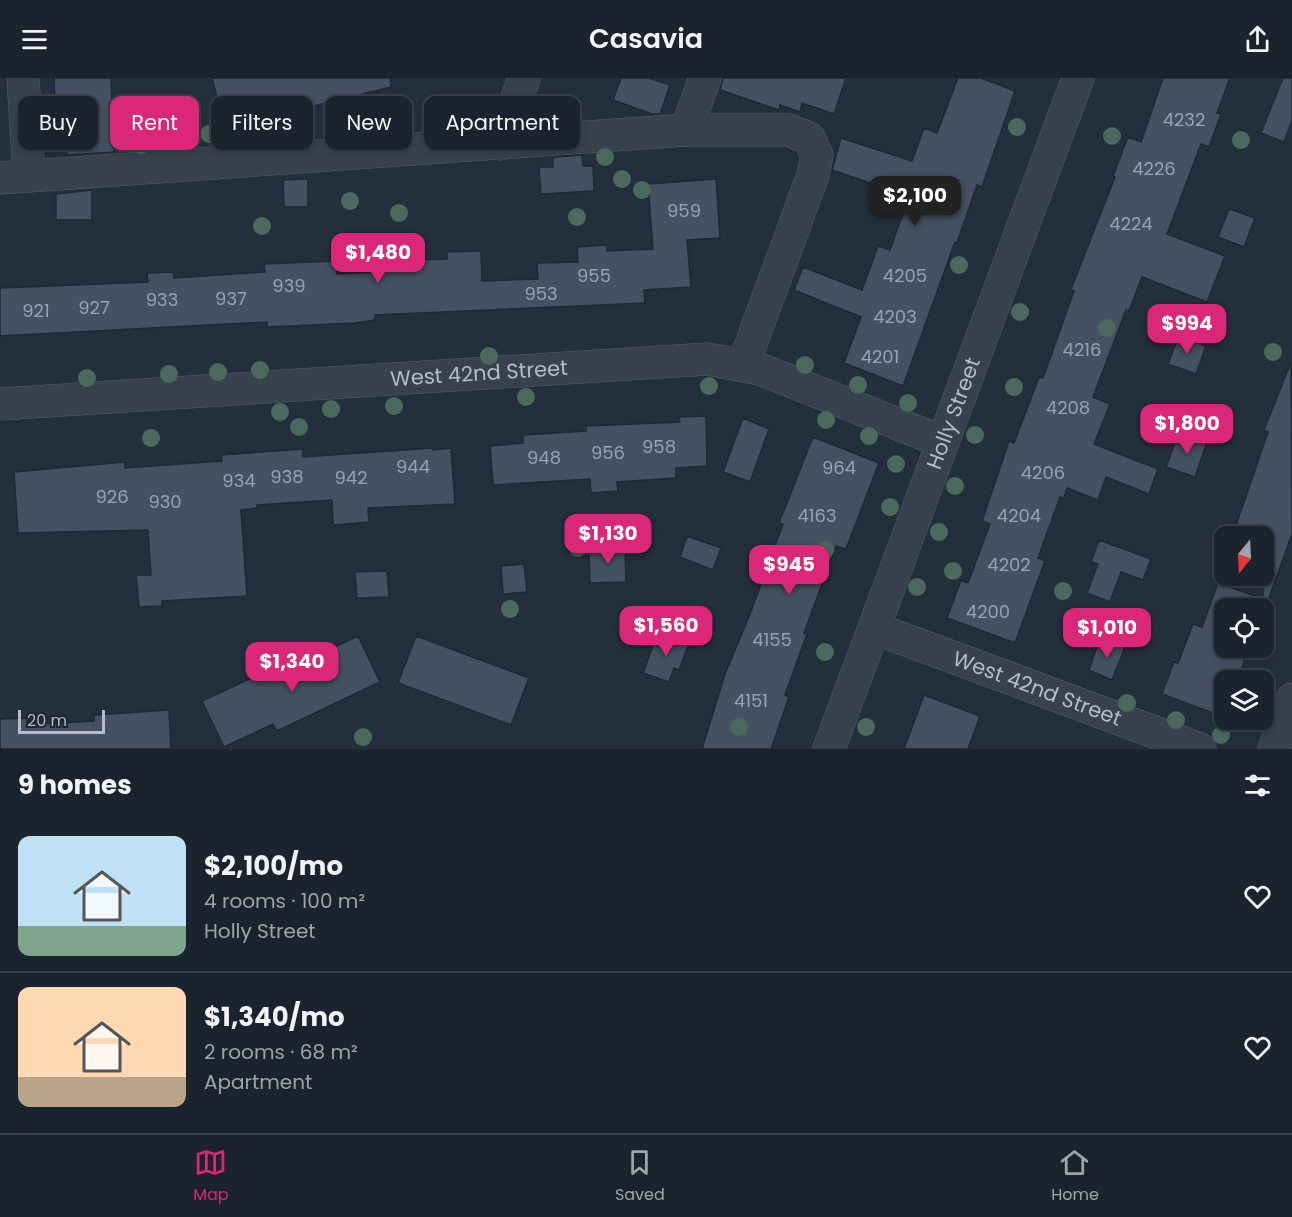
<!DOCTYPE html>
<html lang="en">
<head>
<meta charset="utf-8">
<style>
  :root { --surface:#1b232e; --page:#282f3a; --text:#f1f3f6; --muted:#a0a4aa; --line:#39404a; --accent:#db2777 }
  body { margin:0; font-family:Poppins,sans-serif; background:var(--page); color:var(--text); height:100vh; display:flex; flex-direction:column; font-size:22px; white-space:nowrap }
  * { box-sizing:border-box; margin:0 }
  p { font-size:20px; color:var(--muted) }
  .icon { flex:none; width:33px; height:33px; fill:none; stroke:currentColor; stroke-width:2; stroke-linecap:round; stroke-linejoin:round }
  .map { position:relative; height:671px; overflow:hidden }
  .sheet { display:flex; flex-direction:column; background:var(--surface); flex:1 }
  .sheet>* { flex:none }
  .hud { position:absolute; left:18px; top:18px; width:600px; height:54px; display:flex; gap:12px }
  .needle { width:39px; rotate:198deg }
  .tools { position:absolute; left:1214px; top:448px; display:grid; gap:12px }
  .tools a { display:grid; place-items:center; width:60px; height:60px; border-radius:12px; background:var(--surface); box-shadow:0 3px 9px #0003,0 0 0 2px var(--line); font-size:30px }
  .scale { position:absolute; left:18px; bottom:15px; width:87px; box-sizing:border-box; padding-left:6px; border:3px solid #b4bcc9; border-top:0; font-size:16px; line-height:21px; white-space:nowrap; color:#b4bcc9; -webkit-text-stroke:4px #1d2633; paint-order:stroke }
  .price { position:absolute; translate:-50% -51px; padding:0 14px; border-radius:12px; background:var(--accent); color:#fff; font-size:20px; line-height:39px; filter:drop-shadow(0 2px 3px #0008) }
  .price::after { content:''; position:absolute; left:50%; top:36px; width:18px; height:14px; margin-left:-9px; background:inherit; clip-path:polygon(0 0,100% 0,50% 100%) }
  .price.selected { background:#222; color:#fff }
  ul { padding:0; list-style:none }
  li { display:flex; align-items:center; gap:18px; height:150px; padding:0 18px }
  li+li { border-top:2px solid var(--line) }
  li span { display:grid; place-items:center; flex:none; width:168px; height:120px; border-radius:12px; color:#555 }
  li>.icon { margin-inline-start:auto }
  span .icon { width:72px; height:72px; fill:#fffc; stroke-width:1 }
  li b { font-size:26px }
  h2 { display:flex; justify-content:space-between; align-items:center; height:72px; padding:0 18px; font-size:26px }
  .tag { padding:0 21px; border-radius:12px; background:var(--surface); box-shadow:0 3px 9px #0003,0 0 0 2px var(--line); font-size:21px; line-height:54px }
  .tag.selected { background:var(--accent); color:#fff }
  header { display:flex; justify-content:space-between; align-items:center; height:78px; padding:0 18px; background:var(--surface); font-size:27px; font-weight:600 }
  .menu { display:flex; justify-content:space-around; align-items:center; height:84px; border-top:2px solid var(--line); background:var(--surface); font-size:16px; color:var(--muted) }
  .menu a { display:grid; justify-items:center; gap:3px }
  .menu .selected { color:var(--accent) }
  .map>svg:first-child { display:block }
</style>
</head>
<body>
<header><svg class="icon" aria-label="menu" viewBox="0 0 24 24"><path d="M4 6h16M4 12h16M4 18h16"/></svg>Casavia<svg class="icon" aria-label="share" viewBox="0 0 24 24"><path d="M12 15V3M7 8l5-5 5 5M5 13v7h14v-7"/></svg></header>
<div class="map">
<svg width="1292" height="671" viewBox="0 0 1292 671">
  <rect width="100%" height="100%" fill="#242f3e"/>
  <path fill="#455162" stroke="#1f2835" stroke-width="1.5" d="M54 0H111L114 74 67 77 65 29 55 30Z
    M212 0H390L391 9 225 50Z
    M621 0H649L670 7 660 36H652L613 22Z
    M723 0H846L834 36 802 25 800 34 780 27 779 32 720 12Z
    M958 0H981L1015 13 982 109 977 107 957 165 955 164 903 308 844 285 861 239 794 212 803 189 862 212 878 168 890 172 909 118 832 92 841 60 912 83 924 50 937 55Z
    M1163 0H1230L1217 35 1221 36 1209 69 1201 66 1167 156 1225 178 1207 224 1142 199 1129 233 1126 232 1093 319 1110 326 1094 366 1158 391 1149 416 1106 399 1098 422 1067 410 1064 420 1060 419 1038 480 1045 483 1015 565 947 540 961 502 968 505 990 446 982 443 1002 384 1009 363 1014 365 1039 299 1043 300 1074 213 1071 211 1115 99 1113 98 1128 59 1141 64Z
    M1283 0H1292V42L1284 64 1261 55Z
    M579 32V41L551 43 550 34Z
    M582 77 583 88H593L594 113 541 116 539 89H553V79Z
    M308 101V129H284L283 102Z
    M716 101 720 160 687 162 691 209 644 212 645 225 375 237V242L355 245 267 249V244L0 258V210L148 204 147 195 173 194 174 200 265 194 264 186 337 183V196L391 193V183L447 181V174L481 173 482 203 538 201 537 185 578 184 577 169 607 167V173L653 171 648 106Z
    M92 112V142H56V116Z
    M1229 131 1255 140 1244 169 1218 159Z
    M1179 257 1206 268 1196 296 1168 286Z
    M1291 284 1292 456 1266 528H1263L1262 531H1224V570H1249L1237 603H1224V639L1162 616 1174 584 1178 585 1193 546 1202 549 1218 505 1263 521V459H1232L1268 354 1264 352Z
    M706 338 707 388 676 390V400L617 404 618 413 591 415 590 401 493 407 490 368 523 365V357L586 353V348L680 344 679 339Z
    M743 340 769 351 750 404 723 394Z
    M1179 354 1207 364 1195 399 1166 389Z
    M813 359 879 385 846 471 836 468 804 555 807 556 785 617 789 619 771 671H702L725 596 750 536 783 446 779 445Z
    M433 370V372L451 370 455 426 368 430 369 444 333 447 332 422 257 427V430L241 432 247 518 162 523V528L139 529 136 497H151L148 452 18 455 14 394 125 384V390L222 383 221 377 303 371V379Z
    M687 458 721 470 713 492 680 479Z
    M1099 462 1151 481 1143 502 1121 494 1110 524 1087 515 1098 486 1091 484Z
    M625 469 626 504 590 505 589 470Z
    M524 486 527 514 503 516 501 488Z
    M387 493 389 519 357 520 355 494Z
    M658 554 689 565 679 592 674 590 669 604 643 595Z
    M358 558 380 604 277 653 273 646 224 669 202 623 256 598 261 603Z
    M416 558 529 600 511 647 398 605Z
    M1100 560 1125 569 1112 602 1089 592Z
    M924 617 980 638 968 671H904Z
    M169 632 171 671H0V641L27 640V647L94 643V637Z"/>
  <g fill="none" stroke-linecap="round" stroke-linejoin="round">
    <defs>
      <g id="minor">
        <path d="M23 0 29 98"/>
        <path d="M686 52 705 0"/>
        <path d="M500 66 524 0"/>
        <path d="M0 100 686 52H788L809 60 817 77 813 97 743 288"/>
        <path id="s1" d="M0 326 707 281 760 291 943 364"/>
        <path id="s2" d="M874 550 1200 671"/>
        <path id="s3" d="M829 671 1078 0"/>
        <path d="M1274 671 1292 621"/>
      </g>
    </defs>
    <use href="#minor" stroke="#565f6c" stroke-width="33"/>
    <use href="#minor" stroke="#38414e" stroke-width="32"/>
  </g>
  <g fill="#4b6a5d">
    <circle cx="1017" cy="49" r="9"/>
    <circle cx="209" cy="56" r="9"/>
    <circle cx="1112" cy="58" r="9"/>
    <circle cx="1241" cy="62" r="9"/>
    <circle cx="141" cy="67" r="9"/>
    <circle cx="605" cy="79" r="9"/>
    <circle cx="622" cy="101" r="9"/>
    <circle cx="642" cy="112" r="9"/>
    <circle cx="350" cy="123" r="9"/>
    <circle cx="399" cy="135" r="9"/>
    <circle cx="577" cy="139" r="9"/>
    <circle cx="262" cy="148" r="9"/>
    <circle cx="959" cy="187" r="9"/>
    <circle cx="1020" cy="234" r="9"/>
    <circle cx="1107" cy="250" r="9"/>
    <circle cx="1273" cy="274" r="9"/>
    <circle cx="489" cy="278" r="9"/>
    <circle cx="805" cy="287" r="9"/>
    <circle cx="260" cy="292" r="9"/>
    <circle cx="218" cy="294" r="9"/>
    <circle cx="169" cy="296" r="9"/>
    <circle cx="87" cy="300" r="9"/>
    <circle cx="858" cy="307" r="9"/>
    <circle cx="709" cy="308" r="9"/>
    <circle cx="1014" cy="309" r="9"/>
    <circle cx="526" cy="319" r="9"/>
    <circle cx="908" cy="325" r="9"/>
    <circle cx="394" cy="328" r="9"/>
    <circle cx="331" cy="331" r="9"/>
    <circle cx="280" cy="334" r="9"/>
    <circle cx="826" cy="342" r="9"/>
    <circle cx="299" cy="349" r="9"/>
    <circle cx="975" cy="357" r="9"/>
    <circle cx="869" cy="358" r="9"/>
    <circle cx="151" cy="360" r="9"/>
    <circle cx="896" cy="386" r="9"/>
    <circle cx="955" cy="408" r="9"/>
    <circle cx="890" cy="429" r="9"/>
    <circle cx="939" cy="454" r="9"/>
    <circle cx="578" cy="470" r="9"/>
    <circle cx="825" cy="472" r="9"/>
    <circle cx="953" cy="493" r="9"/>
    <circle cx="917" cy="509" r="9"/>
    <circle cx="1063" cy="513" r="9"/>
    <circle cx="510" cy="531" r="9"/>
    <circle cx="825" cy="574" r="9"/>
    <circle cx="1127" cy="625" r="9"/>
    <circle cx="1176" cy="642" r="9"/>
    <circle cx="739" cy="649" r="9"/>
    <circle cx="866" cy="649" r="9"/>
    <circle cx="1221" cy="657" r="9"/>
    <circle cx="363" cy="659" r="9"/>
  </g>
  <g text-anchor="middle" stroke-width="5" stroke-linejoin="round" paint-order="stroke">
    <g font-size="18" fill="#98a1af">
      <text x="1184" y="48">4232</text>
      <text x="1154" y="97">4226</text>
      <text x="684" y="139">959</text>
      <text x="1131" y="152">4224</text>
      <text x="594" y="204">955</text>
      <text x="905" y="204">4205</text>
      <text x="289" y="214">939</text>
      <text x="541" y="222">953</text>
      <text x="231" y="227">937</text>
      <text x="162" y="228">933</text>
      <text x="94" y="236">927</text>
      <text x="36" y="239">921</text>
      <text x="895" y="245">4203</text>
      <text x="1082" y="278">4216</text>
      <text x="880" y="285">4201</text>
      <text x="1068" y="336">4208</text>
      <text x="659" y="375">958</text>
      <text x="608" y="381">956</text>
      <text x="544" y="386">948</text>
      <text x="413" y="395">944</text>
      <text x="839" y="396">964</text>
      <text x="1043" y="401">4206</text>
      <text x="287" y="405">938</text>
      <text x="351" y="406">942</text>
      <text x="239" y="409">934</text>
      <text x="112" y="425">926</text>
      <text x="165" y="430">930</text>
      <text x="817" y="444">4163</text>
      <text x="1019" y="444">4204</text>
      <text x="1009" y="493">4202</text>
      <text x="988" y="540">4200</text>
      <text x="772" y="568">4155</text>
      <text x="751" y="629">4151</text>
    </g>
    <g font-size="21" fill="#b4bcc9" stroke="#1d2633">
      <text dy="7" stroke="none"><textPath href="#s1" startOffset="480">West 42nd Street</textPath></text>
      <text dy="7" stroke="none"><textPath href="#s3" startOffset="358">Holly Street</textPath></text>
      <text dy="7" stroke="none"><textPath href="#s2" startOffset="174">West 42nd Street</textPath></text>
    </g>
  </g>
</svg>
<div class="tools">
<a><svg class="needle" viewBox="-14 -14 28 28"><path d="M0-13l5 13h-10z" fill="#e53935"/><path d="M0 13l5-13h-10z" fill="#a0a4aa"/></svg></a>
<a><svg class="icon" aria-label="locate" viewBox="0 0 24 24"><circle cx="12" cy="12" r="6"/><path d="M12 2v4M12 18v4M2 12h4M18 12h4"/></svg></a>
<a><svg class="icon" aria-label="layers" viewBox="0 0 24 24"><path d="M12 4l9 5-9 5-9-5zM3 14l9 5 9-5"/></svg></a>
</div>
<div class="scale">20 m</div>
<b class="price selected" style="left:915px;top:149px">$2,100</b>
<b class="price" style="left:378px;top:206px">$1,480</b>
<b class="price" style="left:1187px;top:277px">$994</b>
<b class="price" style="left:1187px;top:377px">$1,800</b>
<b class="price" style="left:608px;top:487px">$1,130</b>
<b class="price" style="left:789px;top:518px">$945</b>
<b class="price" style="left:666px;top:579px">$1,560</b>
<b class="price" style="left:1107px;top:581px">$1,010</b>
<b class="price" style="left:292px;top:615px">$1,340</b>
<div class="hud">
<a class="tag">Buy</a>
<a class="tag selected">Rent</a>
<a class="tag">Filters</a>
<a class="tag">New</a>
<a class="tag">Apartment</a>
</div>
</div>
<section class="sheet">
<h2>9 homes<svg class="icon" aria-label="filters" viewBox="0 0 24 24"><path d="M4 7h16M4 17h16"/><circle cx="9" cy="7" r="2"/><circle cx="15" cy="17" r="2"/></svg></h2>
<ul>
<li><span style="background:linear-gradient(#bfe0f5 75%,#7fa58c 0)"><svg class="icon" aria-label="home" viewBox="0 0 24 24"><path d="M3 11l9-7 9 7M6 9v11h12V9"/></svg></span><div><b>$2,100/mo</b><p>4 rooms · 100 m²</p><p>Holly Street</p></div><svg class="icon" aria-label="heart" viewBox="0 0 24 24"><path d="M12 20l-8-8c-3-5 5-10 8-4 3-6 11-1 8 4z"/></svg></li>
<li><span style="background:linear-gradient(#ffd9b3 75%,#b9a48a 0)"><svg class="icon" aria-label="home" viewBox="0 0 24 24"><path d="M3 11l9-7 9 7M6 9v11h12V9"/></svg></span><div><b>$1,340/mo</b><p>2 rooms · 68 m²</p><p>Apartment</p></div><svg class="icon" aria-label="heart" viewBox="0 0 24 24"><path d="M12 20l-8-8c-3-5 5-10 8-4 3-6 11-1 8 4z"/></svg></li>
</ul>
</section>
<nav class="menu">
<a class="selected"><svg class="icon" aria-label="map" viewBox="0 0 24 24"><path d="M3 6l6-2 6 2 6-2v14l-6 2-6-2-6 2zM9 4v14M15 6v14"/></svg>Map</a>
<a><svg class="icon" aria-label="saved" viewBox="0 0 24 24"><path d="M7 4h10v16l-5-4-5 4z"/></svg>Saved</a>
<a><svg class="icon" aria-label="home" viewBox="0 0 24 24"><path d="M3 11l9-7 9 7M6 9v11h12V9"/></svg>Home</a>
</nav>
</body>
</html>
